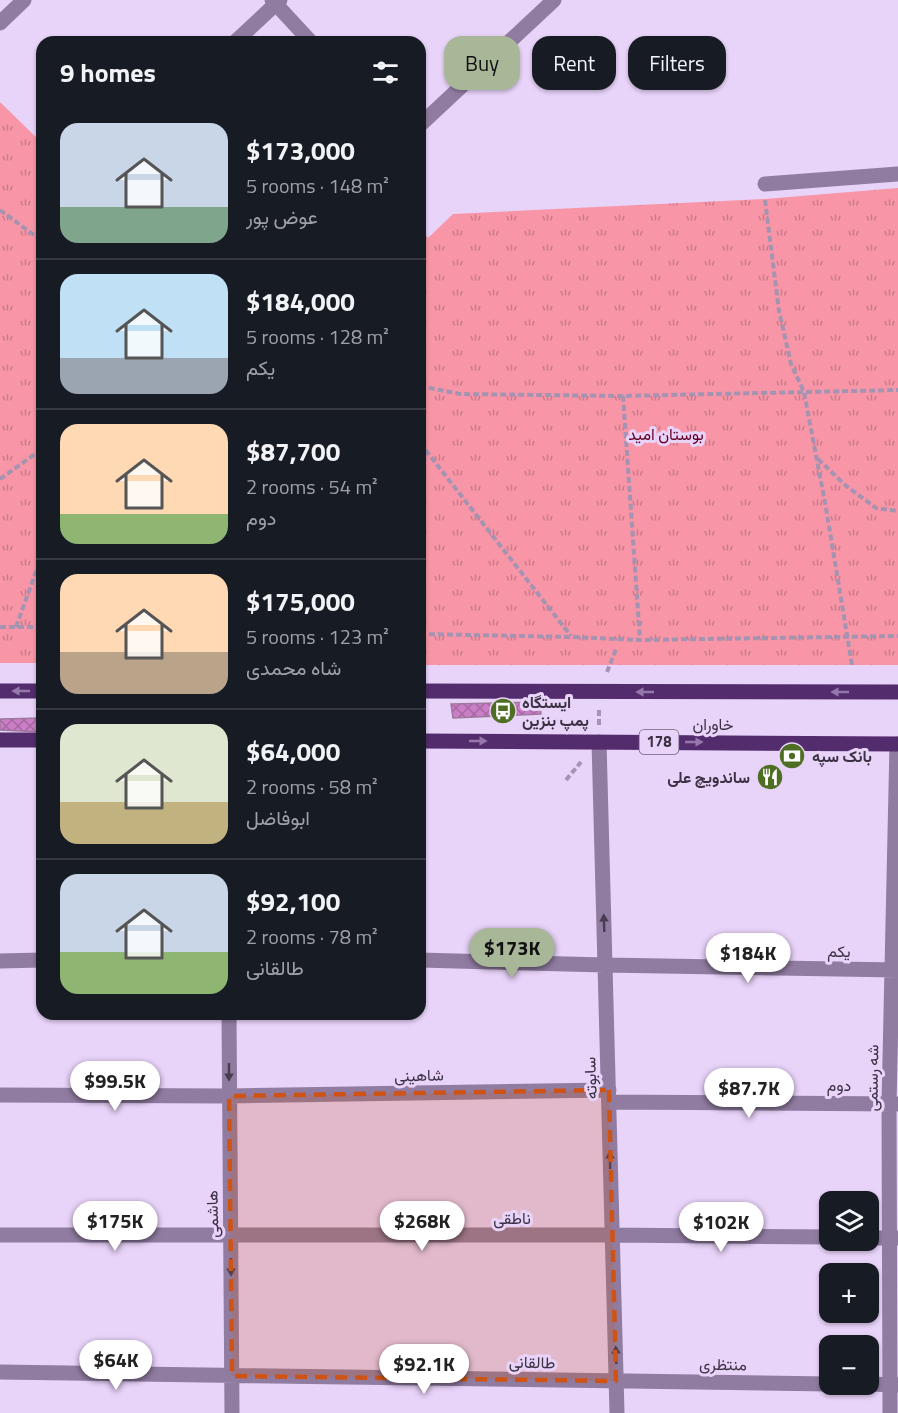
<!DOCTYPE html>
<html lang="en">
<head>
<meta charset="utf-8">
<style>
  :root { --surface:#171b24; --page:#242831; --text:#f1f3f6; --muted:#9ea1a6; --line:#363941; --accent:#a8b798 }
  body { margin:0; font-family:"Titillium Web",Vazirmatn,sans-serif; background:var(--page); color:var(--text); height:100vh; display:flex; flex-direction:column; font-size:22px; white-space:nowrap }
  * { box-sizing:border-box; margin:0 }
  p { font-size:20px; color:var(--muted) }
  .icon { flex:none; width:33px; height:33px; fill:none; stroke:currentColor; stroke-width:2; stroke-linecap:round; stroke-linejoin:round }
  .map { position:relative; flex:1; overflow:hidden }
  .details { position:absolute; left:36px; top:36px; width:390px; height:984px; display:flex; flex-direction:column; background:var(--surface); border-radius:18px; box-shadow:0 2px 4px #0004 }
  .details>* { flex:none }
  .guide { position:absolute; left:444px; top:36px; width:363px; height:54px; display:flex; gap:12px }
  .controls { position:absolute; left:819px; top:1191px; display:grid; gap:12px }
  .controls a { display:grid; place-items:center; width:60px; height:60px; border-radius:12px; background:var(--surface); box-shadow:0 2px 4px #0004; font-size:30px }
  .price { position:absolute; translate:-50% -51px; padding:0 14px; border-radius:21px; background:#fff; color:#222; font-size:20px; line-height:39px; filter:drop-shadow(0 2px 3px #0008) }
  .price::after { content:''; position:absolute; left:50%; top:36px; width:18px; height:14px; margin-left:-9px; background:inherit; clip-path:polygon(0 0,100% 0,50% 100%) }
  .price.on { background:var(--accent); color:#111 }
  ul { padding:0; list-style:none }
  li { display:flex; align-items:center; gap:18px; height:150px; padding:0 24px }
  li+li { border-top:2px solid var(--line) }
  li span { display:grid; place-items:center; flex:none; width:168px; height:120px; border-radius:18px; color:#555 }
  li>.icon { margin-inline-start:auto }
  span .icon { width:72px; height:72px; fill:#fffc; stroke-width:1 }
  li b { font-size:26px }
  h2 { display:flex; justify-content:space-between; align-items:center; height:72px; padding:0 24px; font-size:26px }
  .pill { padding:0 21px; border-radius:18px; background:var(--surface); box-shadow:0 2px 4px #0004; font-size:21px; line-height:54px }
  .pill.on { background:var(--accent); color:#111 }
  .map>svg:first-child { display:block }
</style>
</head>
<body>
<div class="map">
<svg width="898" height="1413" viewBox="0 0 898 1413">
  <defs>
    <pattern id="park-tufts" width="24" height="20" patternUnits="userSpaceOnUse" patternTransform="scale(1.5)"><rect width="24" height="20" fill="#f896a7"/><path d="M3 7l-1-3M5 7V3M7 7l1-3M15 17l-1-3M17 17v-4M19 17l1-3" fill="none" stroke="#ca7b8a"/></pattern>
    <pattern id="building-cross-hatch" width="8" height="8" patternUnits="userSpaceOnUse" patternTransform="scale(1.5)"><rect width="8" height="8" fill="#ca7ec5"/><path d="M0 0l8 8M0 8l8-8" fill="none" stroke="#a568a2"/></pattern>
  </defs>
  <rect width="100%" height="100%" fill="#e8d3f9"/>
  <path fill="url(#park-tufts)" d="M0 102 42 143V663H0Z
    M898 188V665H420V228L428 238 453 214 765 199Z"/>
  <path fill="url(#building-cross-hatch)" stroke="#9e789b" stroke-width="1.5" d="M540 702 541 714 453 718 451 704Z
    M42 718V732L0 730V719Z"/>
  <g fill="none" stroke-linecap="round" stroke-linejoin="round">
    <path stroke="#a493b1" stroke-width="4" stroke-dasharray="6 3" stroke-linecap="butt" d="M765 200 779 311 791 364 804 392 826 508 852 665
      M0 210 42 241
      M420 386 460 394 623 396 898 390
      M623 396 640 640
      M420 443 571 636
      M818 459 845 485 876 508 898 511
      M0 479 42 449
      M0 627H42
      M16 627 42 555
      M420 634 571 637 640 640 898 636
      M607 672 616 649
      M599 725V709
      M566 780 581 762"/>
    <path stroke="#907ca1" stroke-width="15" d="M272 0 311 42
      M0 23 24 0
      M235 42 280 0
      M420 125 554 0
      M765 184 898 174
      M599 742 617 1413
      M420 960 605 965 898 970
      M0 961 42 960
      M229 1014 232 1413
      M0 1095 229 1096 609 1090
      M609 1102 897 1104
      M0 1235H612L830 1237
      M868 1238H898
      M0 1372 830 1384
      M868 1384 898 1385
      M890 1413 889 1104 897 744"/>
    <path stroke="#522c6c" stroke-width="15" d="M0 691H42
      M420 691 898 692
      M0 740H42
      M420 741 898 744"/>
  </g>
  <defs><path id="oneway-solid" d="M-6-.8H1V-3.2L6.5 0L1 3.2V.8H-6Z" transform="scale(1.5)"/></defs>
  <g fill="#9677ab">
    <use href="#oneway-solid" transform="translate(21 691) rotate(180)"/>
    <use href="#oneway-solid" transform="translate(645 692) rotate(-180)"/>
    <use href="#oneway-solid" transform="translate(840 692) rotate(-180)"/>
    <use href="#oneway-solid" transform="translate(478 741)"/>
    <use href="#oneway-solid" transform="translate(694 742)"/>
  </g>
  <g fill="#483c51">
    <use href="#oneway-solid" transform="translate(604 923) rotate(-92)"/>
    <use href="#oneway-solid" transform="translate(229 1072) rotate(90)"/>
    <use href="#oneway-solid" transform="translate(610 1160) rotate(-91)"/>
    <use href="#oneway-solid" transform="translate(231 1267) rotate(89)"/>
    <use href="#oneway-solid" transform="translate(616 1355) rotate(-92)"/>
  </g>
  <path fill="#ce5314" fill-opacity="0.2" stroke="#ce5314" stroke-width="4.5" stroke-dasharray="12 8" stroke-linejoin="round" d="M609 1090 616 1381 232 1376 229 1096Z"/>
  <defs>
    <symbol id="bus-disc" viewBox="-11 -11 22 22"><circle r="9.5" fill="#4e6e24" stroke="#e8d3f9"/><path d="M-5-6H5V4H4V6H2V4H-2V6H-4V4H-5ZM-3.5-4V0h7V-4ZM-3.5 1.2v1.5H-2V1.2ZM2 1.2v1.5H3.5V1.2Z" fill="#fff"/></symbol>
    <symbol id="bank-disc" viewBox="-11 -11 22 22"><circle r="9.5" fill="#4e6e24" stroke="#e8d3f9"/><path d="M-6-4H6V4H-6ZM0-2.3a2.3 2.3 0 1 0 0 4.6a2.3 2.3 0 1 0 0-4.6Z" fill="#fff"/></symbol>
    <symbol id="restaurant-disc" viewBox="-11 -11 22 22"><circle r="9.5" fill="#4e6e24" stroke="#e8d3f9"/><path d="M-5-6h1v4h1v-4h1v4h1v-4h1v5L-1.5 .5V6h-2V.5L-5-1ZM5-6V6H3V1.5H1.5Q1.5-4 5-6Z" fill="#fff"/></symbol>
  </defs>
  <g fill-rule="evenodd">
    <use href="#bus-disc" x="488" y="696" width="30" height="30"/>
    <use href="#bank-disc" x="777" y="741" width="30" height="30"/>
    <use href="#restaurant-disc" x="755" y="762" width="30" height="30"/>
  </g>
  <g text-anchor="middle" stroke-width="6" stroke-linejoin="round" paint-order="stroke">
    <rect fill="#e8d3f9" stroke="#6f627a" stroke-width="1.5" x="639.5" y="730" width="39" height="24" rx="4.5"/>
    <g font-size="15" font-weight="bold" fill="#3b3143">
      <text x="659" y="747">178</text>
    </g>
    <g font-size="16" fill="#610022" stroke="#e8d3f9">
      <text x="666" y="440">بوستان امید</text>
    </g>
    <g font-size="16" font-weight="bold" fill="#3b3143" stroke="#e8d3f9" text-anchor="start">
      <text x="522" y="708">ایستگاه<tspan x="522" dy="18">پمپ بنزین</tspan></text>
      <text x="812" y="762">بانک سپه</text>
      <text x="750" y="783" text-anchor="end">ساندویچ علی</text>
    </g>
    <g font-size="16" fill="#3b3143" stroke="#e8d3f9">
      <text x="713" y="730">خاوران</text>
      <text transform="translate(839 951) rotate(1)" y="6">یکم</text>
      <text transform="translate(419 1075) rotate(-1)" y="6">شاهینی</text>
      <text transform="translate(590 1078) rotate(-92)" y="6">سابوته</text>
      <text transform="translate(872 1078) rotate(-89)" y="6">شه رستمی</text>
      <text x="839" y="1091">دوم</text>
      <text transform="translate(212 1214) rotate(-91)" y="6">هاشمی</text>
      <text x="512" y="1224">ناطقی</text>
      <text transform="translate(532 1362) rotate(1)" y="6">طالقانی</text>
      <text transform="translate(723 1364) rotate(1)" y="6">منتظری</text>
    </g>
  </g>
</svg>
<div class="controls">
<a><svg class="icon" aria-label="layers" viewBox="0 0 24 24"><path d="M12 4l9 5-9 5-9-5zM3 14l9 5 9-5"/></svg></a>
<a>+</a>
<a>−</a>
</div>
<b class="price on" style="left:512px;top:979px">$173K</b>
<b class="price" style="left:748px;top:984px">$184K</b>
<b class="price" style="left:115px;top:1112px">$99.5K</b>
<b class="price" style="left:749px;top:1119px">$87.7K</b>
<b class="price" style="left:115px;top:1252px">$175K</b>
<b class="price" style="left:422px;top:1252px">$268K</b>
<b class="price" style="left:721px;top:1253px">$102K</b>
<b class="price" style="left:116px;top:1391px">$64K</b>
<b class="price" style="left:424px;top:1395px">$92.1K</b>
<div class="guide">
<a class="pill on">Buy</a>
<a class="pill">Rent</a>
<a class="pill">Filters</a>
</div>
<section class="details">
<h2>9 homes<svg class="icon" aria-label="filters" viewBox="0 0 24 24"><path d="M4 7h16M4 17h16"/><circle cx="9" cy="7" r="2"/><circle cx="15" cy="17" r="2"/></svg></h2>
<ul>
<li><span style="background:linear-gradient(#c9d6e8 70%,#7fa58c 0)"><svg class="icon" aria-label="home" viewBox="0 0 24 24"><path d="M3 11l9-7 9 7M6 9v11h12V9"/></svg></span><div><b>$173,000</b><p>5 rooms · 148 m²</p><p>عوض پور</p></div></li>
<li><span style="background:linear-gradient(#bfe0f5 70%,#9aa5b1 0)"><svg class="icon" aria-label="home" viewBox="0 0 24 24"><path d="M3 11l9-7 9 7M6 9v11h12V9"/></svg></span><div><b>$184,000</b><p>5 rooms · 128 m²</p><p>یکم</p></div></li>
<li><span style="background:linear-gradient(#ffd9b3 75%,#8fb573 0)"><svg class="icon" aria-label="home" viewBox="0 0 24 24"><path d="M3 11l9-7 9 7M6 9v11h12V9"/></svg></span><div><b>$87,700</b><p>2 rooms · 54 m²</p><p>دوم</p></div></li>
<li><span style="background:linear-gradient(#ffd9b3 65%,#b9a48a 0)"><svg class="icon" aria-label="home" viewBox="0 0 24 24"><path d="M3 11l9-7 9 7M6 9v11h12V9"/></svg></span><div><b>$175,000</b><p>5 rooms · 123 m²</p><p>شاه محمدی</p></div></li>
<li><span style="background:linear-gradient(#dfe7d0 65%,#c2b280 0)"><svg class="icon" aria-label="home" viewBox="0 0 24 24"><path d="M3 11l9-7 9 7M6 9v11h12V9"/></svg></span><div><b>$64,000</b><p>2 rooms · 58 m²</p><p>ابوفاضل</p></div></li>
<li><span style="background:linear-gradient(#c9d6e8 65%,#8fb573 0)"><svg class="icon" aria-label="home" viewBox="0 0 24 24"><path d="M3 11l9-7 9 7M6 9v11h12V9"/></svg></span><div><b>$92,100</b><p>2 rooms · 78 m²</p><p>طالقانی</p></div></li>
</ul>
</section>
</div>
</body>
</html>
